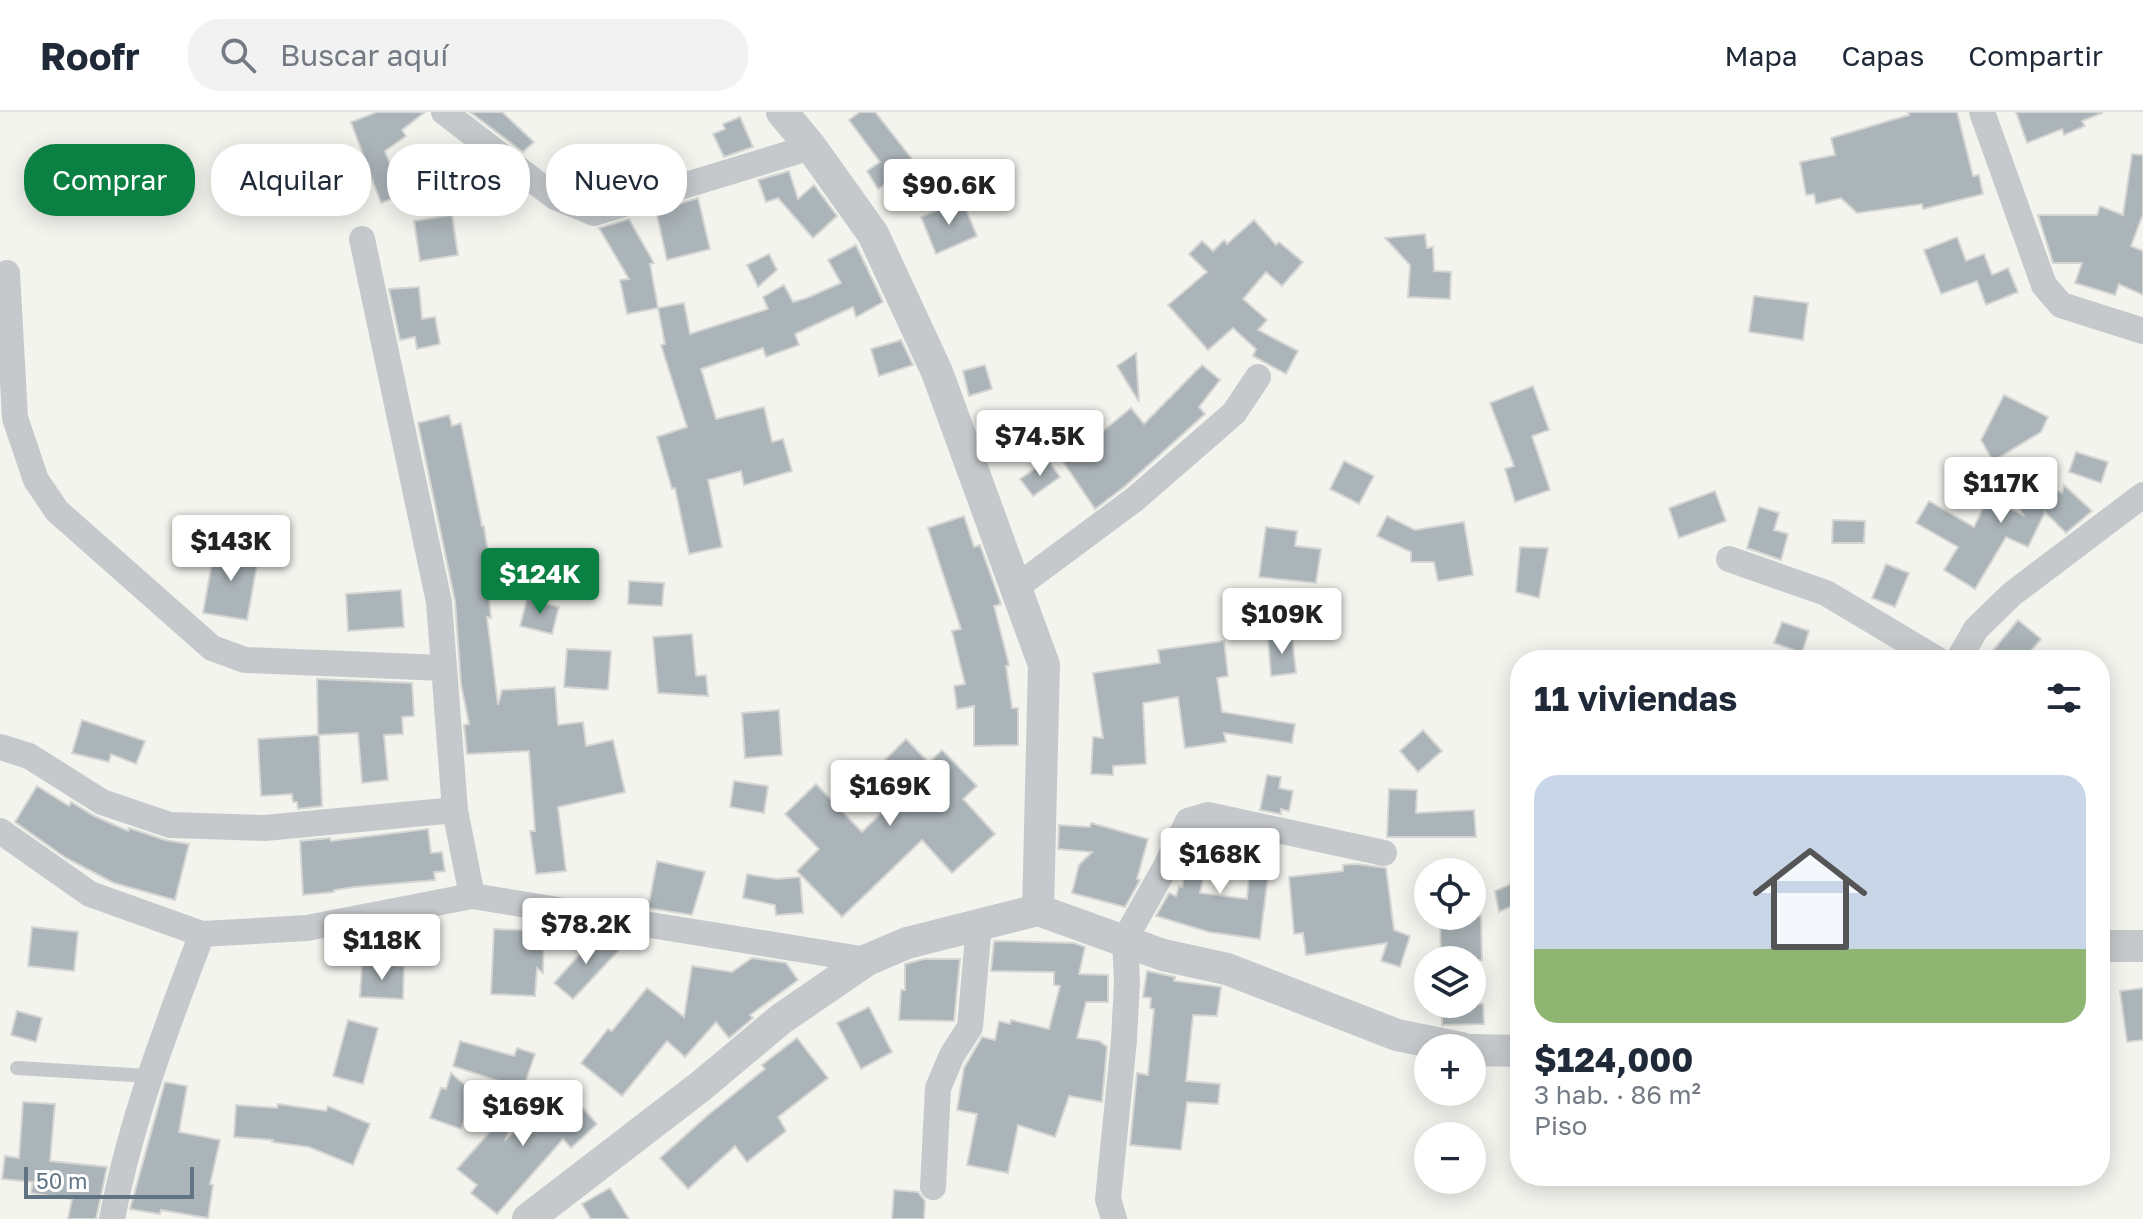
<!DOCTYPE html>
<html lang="es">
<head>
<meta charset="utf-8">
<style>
  :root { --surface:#fff; --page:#f2f2f3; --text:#1f2937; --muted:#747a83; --line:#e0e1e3; --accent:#0b8043 }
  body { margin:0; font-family:"Golos Text",sans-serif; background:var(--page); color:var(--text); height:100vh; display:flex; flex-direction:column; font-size:30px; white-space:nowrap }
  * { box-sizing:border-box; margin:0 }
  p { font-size:26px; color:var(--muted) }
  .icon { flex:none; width:44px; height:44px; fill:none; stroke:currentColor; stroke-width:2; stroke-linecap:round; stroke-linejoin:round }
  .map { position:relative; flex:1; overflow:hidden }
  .sheet { position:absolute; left:1510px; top:538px; width:600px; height:536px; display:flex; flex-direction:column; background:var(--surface); border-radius:32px; box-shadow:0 4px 20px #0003 }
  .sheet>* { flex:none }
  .top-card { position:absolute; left:24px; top:32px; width:760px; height:72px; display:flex; gap:16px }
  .controls { position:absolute; left:1414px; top:746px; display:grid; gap:16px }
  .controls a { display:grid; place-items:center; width:72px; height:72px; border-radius:50%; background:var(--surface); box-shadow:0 4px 20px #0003; font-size:40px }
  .scale { position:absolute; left:24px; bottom:20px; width:170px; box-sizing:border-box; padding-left:8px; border:4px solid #617483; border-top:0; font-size:22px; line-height:28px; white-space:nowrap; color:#617483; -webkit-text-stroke:6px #fff; paint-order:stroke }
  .price { position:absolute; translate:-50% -68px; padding:0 18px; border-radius:8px; background:#fff; color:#222; font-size:26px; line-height:52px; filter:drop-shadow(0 2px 4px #0008) }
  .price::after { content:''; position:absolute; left:50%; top:48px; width:24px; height:18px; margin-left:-12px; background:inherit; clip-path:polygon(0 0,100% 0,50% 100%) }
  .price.active { background:var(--accent); color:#fff }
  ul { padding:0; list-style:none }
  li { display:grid; align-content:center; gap:16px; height:424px; padding:0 24px }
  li+li { border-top:2px solid var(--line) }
  li span { display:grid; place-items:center; height:248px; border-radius:24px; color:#555 }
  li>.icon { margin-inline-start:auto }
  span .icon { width:144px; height:144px; fill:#fffc; stroke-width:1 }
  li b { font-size:34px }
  h2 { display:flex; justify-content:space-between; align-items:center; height:96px; padding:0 24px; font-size:34px }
  .pill { padding:0 28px; border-radius:32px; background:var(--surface); box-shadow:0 4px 20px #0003; font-size:28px; line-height:72px }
  .pill.active { background:var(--accent); color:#fff }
  header { display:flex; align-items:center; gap:48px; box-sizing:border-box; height:112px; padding:0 40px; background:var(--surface); border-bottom:2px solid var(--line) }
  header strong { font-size:38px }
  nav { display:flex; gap:44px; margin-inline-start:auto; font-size:28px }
  .search { width:560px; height:72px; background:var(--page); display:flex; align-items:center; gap:20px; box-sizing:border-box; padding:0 28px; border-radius:32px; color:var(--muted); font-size:30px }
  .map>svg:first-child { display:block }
</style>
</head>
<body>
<header>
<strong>Roofr</strong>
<div class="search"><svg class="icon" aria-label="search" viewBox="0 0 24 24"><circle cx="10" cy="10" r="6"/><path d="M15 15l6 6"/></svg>Buscar aquí</div>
<nav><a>Mapa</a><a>Capas</a><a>Compartir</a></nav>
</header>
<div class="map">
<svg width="2143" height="1107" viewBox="0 0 2143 1107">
  <rect width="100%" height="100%" fill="#f4f4ef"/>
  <path fill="#abb4b8" stroke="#d5d5d3" stroke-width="2" d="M377 0H425L402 18 406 24 385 39 402 83 381 91 351 10Z
    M470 0H502L534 30 523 40Z
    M860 0H875L916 52 878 77 867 59 880 50 849 8Z
    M1908 0H1957L1973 64 1979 63 1983 82 1923 97 1922 92 1857 101 1841 86 1816 92 1814 82 1806 83 1800 50 1835 43 1831 26 1909 3Z
    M2016 0H2102V1L2082 9 2085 14 2064 23 2062 17 2027 31Z
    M740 5 753 35 724 45 713 22 725 17 723 12Z
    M2132 42 2143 43V102L2131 134 2143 139V183L2119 172 2115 183 2075 171 2082 151H2053L2038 103H2097L2100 94 2123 103Z
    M789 59 798 87 814 73 837 104 813 126 778 86 766 90 758 68Z
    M698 86 710 137 667 148 656 99Z
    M962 88 977 124 936 142 921 105Z
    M452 103 458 143 420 149 414 109Z
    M629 107 654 151 650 152 658 196 627 202 620 168 629 167 599 116Z
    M1254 108 1276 133 1279 130 1303 150 1282 174 1266 160 1243 187 1267 208 1258 218 1298 239 1286 262 1253 244 1256 237 1233 216 1208 238 1168 193 1207 160 1189 142 1202 129 1213 139 1224 128 1227 132Z
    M1425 122 1427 136 1433 135 1434 159 1451 160 1450 187 1408 185 1410 153 1385 126Z
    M1957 125 1966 149 1984 142 1992 163 2008 156 2018 180 1986 193 1977 169 1941 182 1924 138Z
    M856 133 883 190 856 205 853 195 795 222 799 233 766 245 763 236 701 257 716 307 764 295 772 330 783 327 792 359 744 373 741 359 708 368 722 435 689 442 675 376 672 377 657 325 687 315 661 233 665 232 658 196 684 191 690 222 768 197 763 185 784 173 793 190 807 186 841 171 828 148Z
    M769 142 777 158 758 175 747 153Z
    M419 175 422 207 435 205 440 232 417 237 415 225 400 228 389 177Z
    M1754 184 1808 191 1803 228 1749 220Z
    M901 228 913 253 879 264 871 237Z
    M1136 241 1139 290 1117 254Z
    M985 253 992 277 969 284 963 259Z
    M1202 253 1220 268 1199 295 1205 302 1124 375 1095 397 1062 348 1091 329 1131 296 1144 312Z
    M1533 274 1549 318 1532 324 1550 378 1515 390 1505 357 1514 354 1490 291Z
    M2004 283 2048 305 2041 320 1993 349 1981 328Z
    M449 303 452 314 461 311 482 414H484L490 455H486L491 506 487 505 498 593 502 578 555 575 558 613 583 610 586 634 613 628 625 680 558 695 566 759 536 762 530 719H535L529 639 467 642 464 613 469 612 461 572 455 489 418 311Z
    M2076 340 2108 350 2101 371 2069 360Z
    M1048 348 1060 365 1033 384 1020 367Z
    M1344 349 1374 364 1359 392 1330 377Z
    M2017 361 2062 381 2064 373 2092 399 2066 421 2045 400 2028 435 2006 425 1975 477 1944 458 1958 435 1916 411 1929 389 1974 415 1988 386 2023 403 2009 378Z
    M1715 379 1726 409 1679 426 1669 396Z
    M1759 395 1779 401 1774 418 1788 422 1781 448 1747 436Z
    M964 404 974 435 980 433 1001 492 994 494 1009 553 1006 554 1012 596H1018V633L974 634V594L957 597 954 574 965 572 952 519 961 517 928 416Z
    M1387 404 1415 418 1464 410 1473 463 1438 469 1434 450H1411V440L1377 424Z
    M1833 408 1865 409 1864 431H1832Z
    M1266 415 1297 419 1295 434 1321 437 1316 471 1259 465Z
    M215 434 259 442 247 508 203 501Z
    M1520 435 1548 436 1539 486 1516 480Z
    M1886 452 1909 461 1895 495 1872 486Z
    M629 469 664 471 662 494 628 492Z
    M401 478 404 515 348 519 346 482Z
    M1246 478H1265L1264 522H1245Z
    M527 487 559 495 552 522 520 514Z
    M2018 508 2041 527 2023 548H1985Z
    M1782 510 1809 519 1802 541 1774 531Z
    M692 522 696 564 706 563 708 584 658 581 653 525Z
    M1292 524 1296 561 1271 564 1268 526Z
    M1224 529 1228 564 1217 566 1222 600 1295 612 1292 631 1224 621 1226 630 1185 636 1178 585 1143 591 1146 652 1113 654V663L1091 662 1093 625 1103 626 1093 561 1160 551 1158 538Z
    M567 537 611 539 608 578 564 575Z
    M317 567 412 571 414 604 402 605 403 622 384 623 388 668 362 671 358 621 318 623Z
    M779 598 782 643 745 646 742 601Z
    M82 608 145 629 136 652 111 642 109 650 72 641Z
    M1423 618 1442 639 1418 660 1400 639Z
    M319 623 322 694 298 697 297 690H293L292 682 261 684 258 627Z
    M906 627 929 651 942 638 977 674 963 687 995 722 952 761 922 728 842 805 797 759 819 737 785 702 816 672 862 720 906 677 881 652Z
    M1267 663 1281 665 1279 676 1293 679 1289 699 1281 697V702L1260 698Z
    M734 669 768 674 764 701 730 695Z
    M37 674 69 694 71 690 94 704 128 719 129 716 165 728 189 732 175 788 114 771 66 746 15 710Z
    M1389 677 1417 678 1416 701 1474 698 1476 725H1387Z
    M1091 711 1148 727 1137 767 1140 768 1125 795 1072 781 1079 753 1092 740 1058 737 1059 713 1090 715Z
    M428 717 431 741 442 740 445 759 434 760 435 768 354 775 334 778V780L303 783 300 729 330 726 331 729Z
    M1208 720 1213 721 1200 781 1247 787 1252 729 1272 733 1260 827 1209 820 1156 804 1169 781 1176 784 1179 774 1182 775 1189 744 1199 722Z
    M657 749 705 760 692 803 648 796Z
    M1357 752 1386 756 1394 818 1410 824 1400 855 1381 849 1387 831 1306 843 1303 821 1294 822 1289 765 1343 759V753Z
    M747 762 776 767 800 765 803 801 776 803 775 793 743 786Z
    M1513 771 1520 790 1499 800 1495 779Z
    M1440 804H1481L1482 848H1441Z
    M32 815 78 820 74 859 28 854Z
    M494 817 544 819 543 861 537 856 535 884 491 882Z
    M599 821 619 838 573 887 554 871Z
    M994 829 1074 831 1085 835 1079 862 1108 863V890H1086L1077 926 1099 929 1107 935 1102 990 1069 984 1055 1025 1018 1013 1008 1061 967 1053 977 1002 957 998 964 956 982 925 995 928 999 909 1010 912 1011 908 1049 917 1060 874 1054 873V860L991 859Z
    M752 846 786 851 798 868 750 903 753 906 729 926 716 910 685 945 667 929 622 984 581 951 608 917 612 919 647 876 684 905 692 854 732 860Z
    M924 847H960L954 909 899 908 901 878H905V852Z
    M362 852 404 854 403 887 360 885Z
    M1147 859 1175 865 1174 869 1221 875 1217 904 1193 903 1186 969 1220 972 1218 992 1187 990 1181 1038 1130 1033 1137 961 1148 963 1154 897 1150 896 1151 886 1143 885Z
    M2143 876V928L2127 930 2120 879Z
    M1442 892H1483L1484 912 1442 913Z
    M869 895 892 940 861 957 837 911Z
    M17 899 42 906 36 930 11 923Z
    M348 908 378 916 363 972 333 964Z
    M797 926 828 966 778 1005 786 1019 747 1050 735 1034 688 1077 660 1046 707 1004 765 957 762 953Z
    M460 929 514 944 517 936 535 942 523 977 453 954Z
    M451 961 474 981 461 1017 430 1006 441 976 446 977Z
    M165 970 187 974 179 1020 220 1028 210 1072 213 1073 208 1106 161 1098 160 1102 130 1097Z
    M564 975 597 1012 571 1036 563 1027 497 1102 471 1081 477 1073 457 1057 519 987 506 1027Z
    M23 990 55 992 50 1049 107 1055 96 1107H68L72 1087 31 1081 33 1070 2 1067 5 1044 19 1046Z
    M278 992 326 999 328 994 370 1012 353 1053 309 1035 272 1030 273 1028 234 1025 236 993 277 996Z
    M610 1076 629 1107H591L582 1092Z
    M894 1078 918 1080 925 1089 924 1107H892Z"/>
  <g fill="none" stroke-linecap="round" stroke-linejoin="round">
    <path stroke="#c6c9cc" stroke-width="14" d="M17 956 149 964"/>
    <path stroke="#c6c9cc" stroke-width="26" d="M444 0 555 85 594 101 811 35
      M1982 0 2044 173 2061 193 2143 219
      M362 127 439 490 455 698 472 784
      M7 161 15 306 36 368 57 399 212 536 245 548 444 556
      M1729 447 1826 481 1938 548
      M1015 476 1135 387 1234 301 1258 265
      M1958 548 1976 517 2012 482 2143 383
      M0 635 29 644 102 690 170 713 265 716 455 698
      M0 719 90 782 202 822 307 816 472 784 867 848
      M933 1075 938 976 952 943 970 915 979 813
      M112 1107C131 1008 166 916 202 822
      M1114 1107 1108 1087 1124 928 1127 870 1125 827 1166 754 1188 709 1208 703 1384 741"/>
    <path stroke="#c6c9cc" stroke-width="32" d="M782 0 811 35 873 122 937 260 1044 553 1038 798
      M2100 834H2143
      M1472 938 1520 939
      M528 1107 701 974 781 907 867 848 907 831 1038 798 1163 843 1227 857 1397 923 1461 936"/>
  </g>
</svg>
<div class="controls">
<a><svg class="icon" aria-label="locate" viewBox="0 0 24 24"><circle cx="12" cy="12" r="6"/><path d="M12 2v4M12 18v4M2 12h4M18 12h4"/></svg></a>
<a><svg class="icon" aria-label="layers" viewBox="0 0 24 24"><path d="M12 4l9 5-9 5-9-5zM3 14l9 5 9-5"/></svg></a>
<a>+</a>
<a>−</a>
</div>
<div class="scale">50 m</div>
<b class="price" style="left:949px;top:115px">$90.6K</b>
<b class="price" style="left:1040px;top:366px">$74.5K</b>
<b class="price" style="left:2001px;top:413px">$117K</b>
<b class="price" style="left:231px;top:471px">$143K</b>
<b class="price active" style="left:540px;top:504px">$124K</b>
<b class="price" style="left:1282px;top:544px">$109K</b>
<b class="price" style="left:890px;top:716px">$169K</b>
<b class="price" style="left:1220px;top:784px">$168K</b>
<b class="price" style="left:586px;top:854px">$78.2K</b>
<b class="price" style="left:382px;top:870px">$118K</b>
<b class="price" style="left:523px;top:1036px">$169K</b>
<div class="top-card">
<a class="pill active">Comprar</a>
<a class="pill">Alquilar</a>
<a class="pill">Filtros</a>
<a class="pill">Nuevo</a>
</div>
<section class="sheet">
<h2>11 viviendas<svg class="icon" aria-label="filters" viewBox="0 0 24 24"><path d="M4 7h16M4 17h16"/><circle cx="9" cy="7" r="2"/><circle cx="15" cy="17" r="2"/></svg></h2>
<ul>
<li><span style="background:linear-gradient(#c9d6e8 70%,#8fb573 0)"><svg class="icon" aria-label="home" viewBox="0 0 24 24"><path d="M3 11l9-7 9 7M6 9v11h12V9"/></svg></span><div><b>$124,000</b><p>3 hab. · 86 m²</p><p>Piso</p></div></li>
</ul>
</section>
</div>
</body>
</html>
